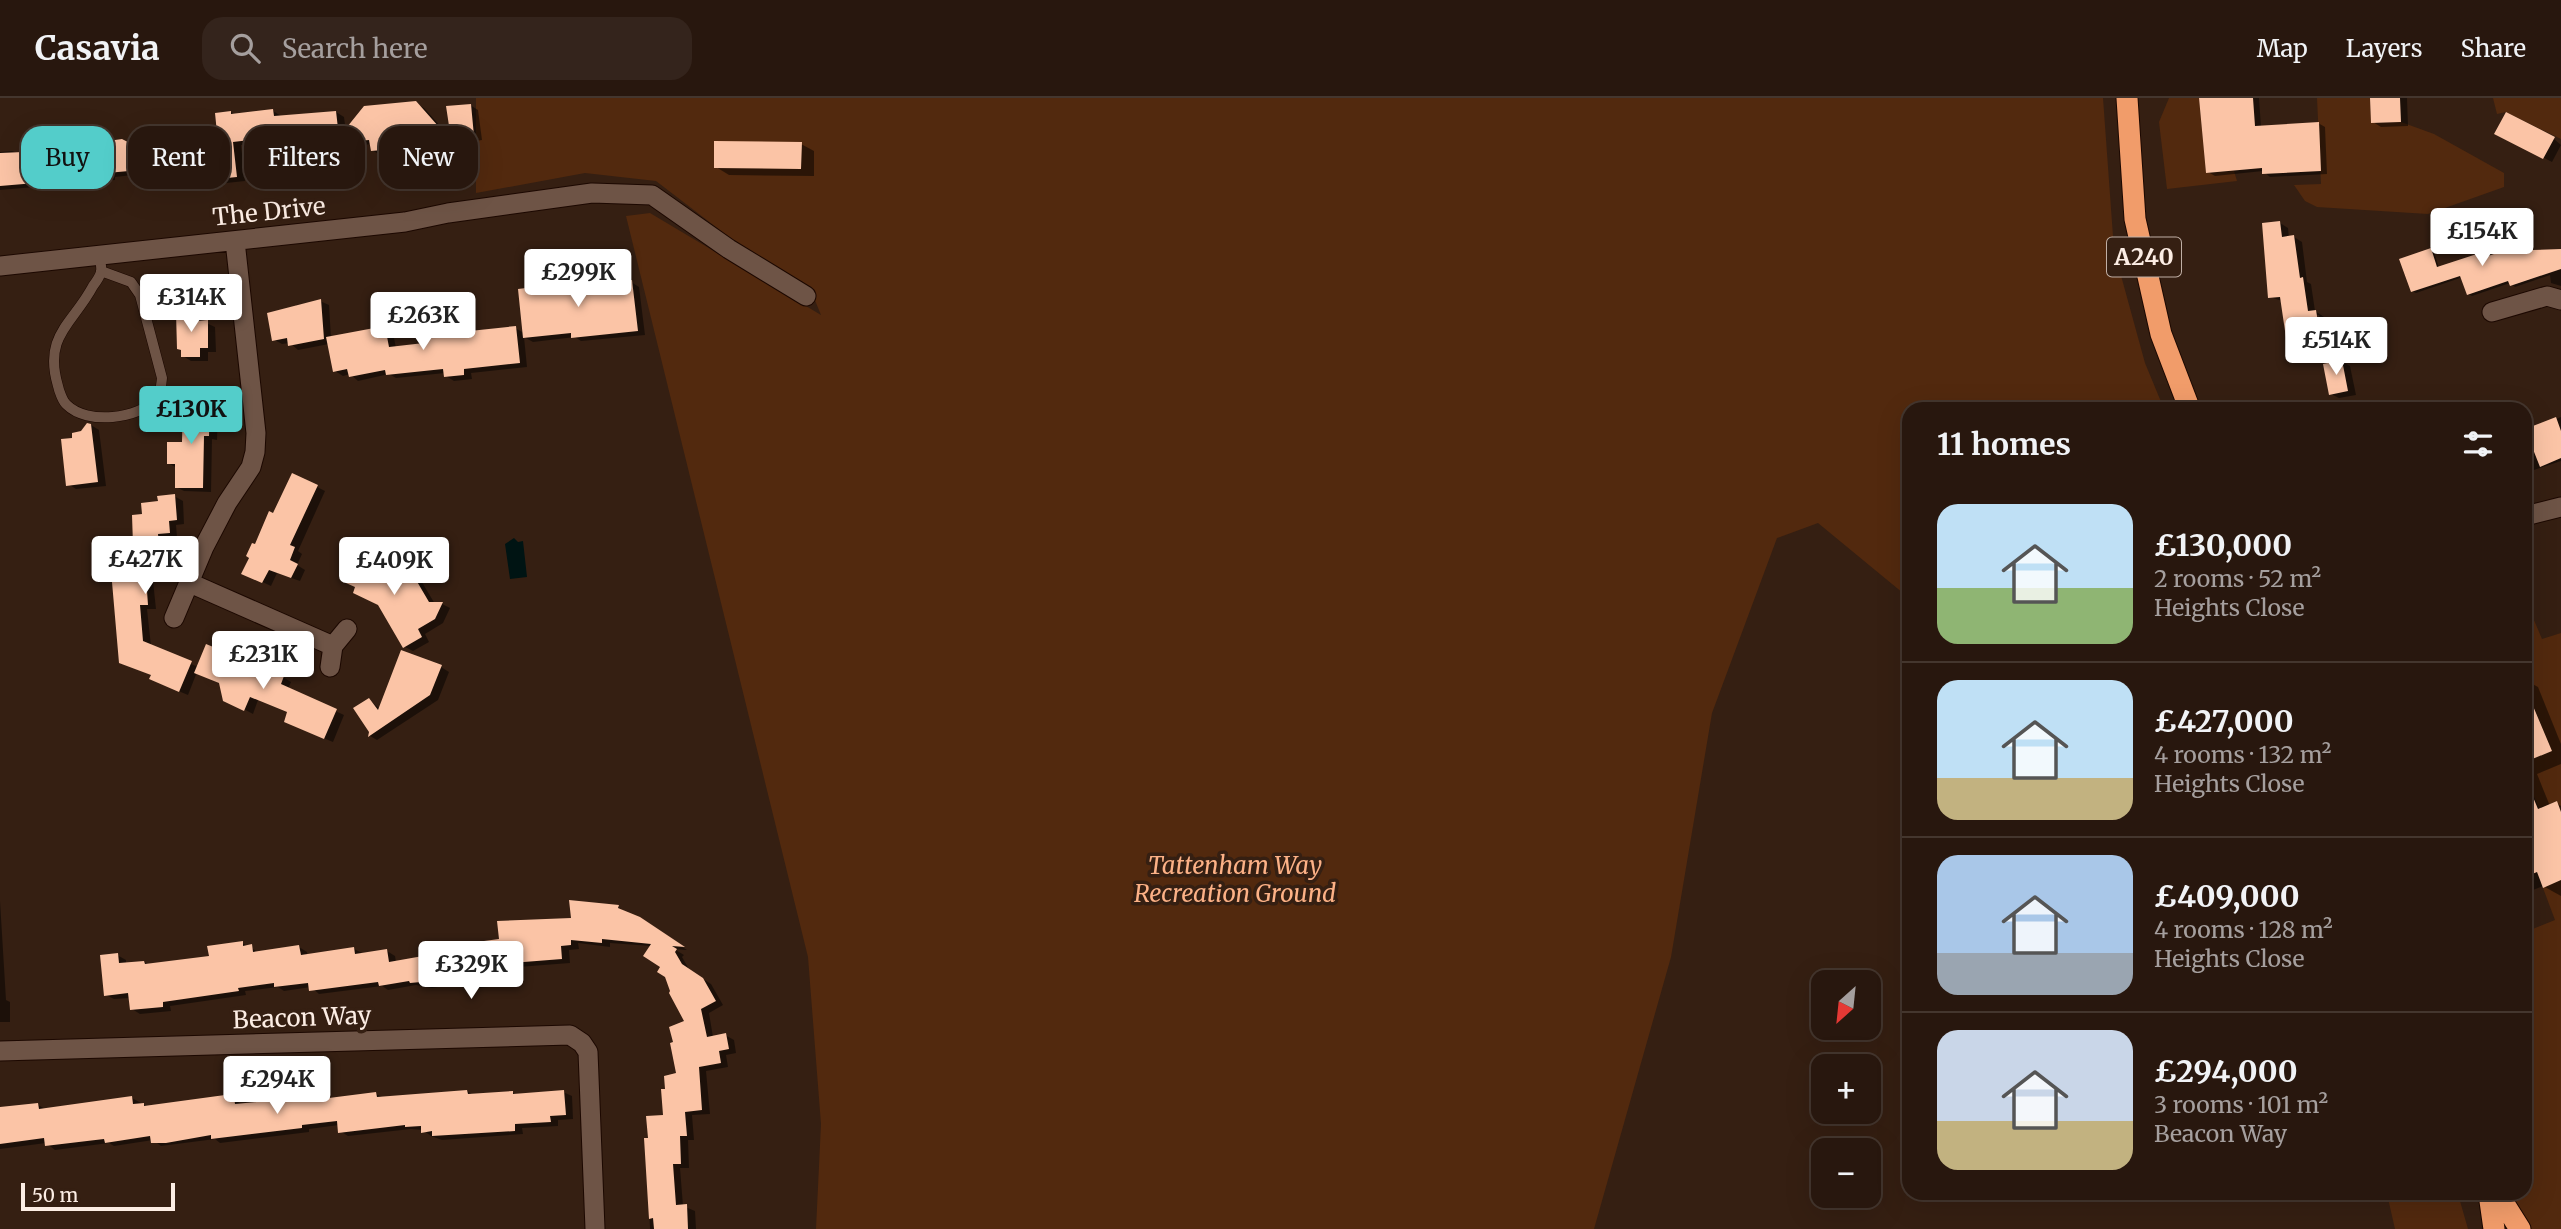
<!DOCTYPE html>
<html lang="en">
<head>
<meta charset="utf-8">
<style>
  :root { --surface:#28170e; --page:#34241c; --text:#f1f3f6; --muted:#a59f9e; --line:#44362e; --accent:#53cdca }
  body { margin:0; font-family:Merriweather,serif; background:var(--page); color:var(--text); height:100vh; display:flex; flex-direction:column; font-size:26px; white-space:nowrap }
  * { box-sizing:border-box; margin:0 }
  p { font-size:23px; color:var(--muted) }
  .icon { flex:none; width:38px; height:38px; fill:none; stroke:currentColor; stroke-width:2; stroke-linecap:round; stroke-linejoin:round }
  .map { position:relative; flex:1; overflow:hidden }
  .details { position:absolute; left:1902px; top:304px; width:630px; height:798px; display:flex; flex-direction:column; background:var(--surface); border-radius:21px; box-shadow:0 7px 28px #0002,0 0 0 2px var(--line) }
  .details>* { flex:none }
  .top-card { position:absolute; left:21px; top:28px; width:665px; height:63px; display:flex; gap:14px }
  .needle { width:46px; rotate:207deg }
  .tools { position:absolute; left:1811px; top:872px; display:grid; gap:14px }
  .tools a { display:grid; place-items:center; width:70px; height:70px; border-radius:14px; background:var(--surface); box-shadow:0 7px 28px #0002,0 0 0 2px var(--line); font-size:35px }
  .scale { position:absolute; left:21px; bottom:18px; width:154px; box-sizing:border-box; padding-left:7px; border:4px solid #fcede4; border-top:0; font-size:19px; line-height:24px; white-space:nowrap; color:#fcede4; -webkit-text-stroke:5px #351f12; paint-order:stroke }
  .price { position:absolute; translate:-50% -60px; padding:0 16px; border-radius:7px; background:#fff; color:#222; font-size:23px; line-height:46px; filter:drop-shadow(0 2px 4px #0008) }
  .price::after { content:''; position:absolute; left:50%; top:42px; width:21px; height:16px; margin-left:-10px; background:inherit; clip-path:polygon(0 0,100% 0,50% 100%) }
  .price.current { background:var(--accent); color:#111 }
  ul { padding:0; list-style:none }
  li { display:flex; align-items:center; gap:21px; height:175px; padding:0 35px }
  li+li { border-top:2px solid var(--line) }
  li span { display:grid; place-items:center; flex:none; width:196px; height:140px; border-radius:21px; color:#555 }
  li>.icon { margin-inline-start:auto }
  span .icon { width:84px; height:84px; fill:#fffc; stroke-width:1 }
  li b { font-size:30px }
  h2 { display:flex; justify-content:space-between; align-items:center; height:84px; padding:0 35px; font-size:30px }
  .pill { padding:0 24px; border-radius:21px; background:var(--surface); box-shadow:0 7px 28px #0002,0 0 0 2px var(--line); font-size:24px; line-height:63px }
  .pill.current { background:var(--accent); color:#111 }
  header { display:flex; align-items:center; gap:42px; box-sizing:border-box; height:98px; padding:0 35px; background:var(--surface); border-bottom:2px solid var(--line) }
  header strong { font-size:33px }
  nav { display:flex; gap:38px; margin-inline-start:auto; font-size:24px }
  .search { width:490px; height:63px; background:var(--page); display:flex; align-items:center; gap:18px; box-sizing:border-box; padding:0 24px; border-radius:21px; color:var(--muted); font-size:26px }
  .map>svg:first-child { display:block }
</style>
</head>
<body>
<header>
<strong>Casavia</strong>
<div class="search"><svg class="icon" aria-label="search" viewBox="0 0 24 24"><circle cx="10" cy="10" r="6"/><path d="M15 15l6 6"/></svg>Search here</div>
<nav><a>Map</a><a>Layers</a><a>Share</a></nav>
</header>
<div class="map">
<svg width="2561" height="1131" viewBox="0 0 2561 1131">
  <rect width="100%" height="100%" fill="#351f12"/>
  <path fill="#52290e" d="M476 0H2103L2114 152 2145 265 2164 311 1909 312V500L1818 425 1777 440 1712 615 1671 859 1594 1131H816L821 1026 808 859 626 118 650 115 821 217 812 195 729 139 656 83 585 75 476 95Z
    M2169 0H2199L2206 75 2234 73 2237 83 2167 91 2159 24Z
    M2317 0H2370L2371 25 2401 24 2434 36 2504 75V89L2428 116 2317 109 2305 103 2294 87 2321 86Z
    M2493 0H2561V41L2506 14 2497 16Z
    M2525 501 2542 541 2561 535V714L2557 703 2539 710 2525 678V664L2552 653 2525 588Z
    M2561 782V1131H2524L2508 1096H2525V834L2555 822 2543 790Z
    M2387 1096H2458L2468 1131H2395Z"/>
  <path fill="#001413" d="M514 440 518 444 523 443 527 479 510 481 505 446Z"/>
  <path fill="#0007" d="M2200 0H2259L2261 29 2318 25 2325 29 2327 76 2270 79 2263 73 2215 78 2208 74Z
    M2371 0H2407L2408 28 2381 29 2373 24Z
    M415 5 424 10 460 50 380 57 372 52V46L345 49V52L323 54V57L285 58 277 54 276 43 241 47 245 83 217 86 209 81 208 73 185 75 178 72 115 79V82L0 92V54L12 53 29 59 83 55 99 29 107 34 108 45 149 57 219 37 231 14 235 17 273 13 281 18 336 14 344 19 346 34Z
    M470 7 478 12 482 42 461 45 453 40Z
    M2505 40 2554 41 2561 47 2552 64Z
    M801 46 814 53V78L729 77 716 69Z
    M2280 125 2288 130 2289 140 2294 139 2302 144 2307 184 2311 186 2315 213 2324 219 2330 258 2325 259 2319 217H2315L2322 260 2299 263 2291 259 2282 203 2270 199Z
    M2529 146 2535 154 2561 153V188L2551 185 2550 177 2515 189 2510 185 2472 198 2468 196 2463 179 2416 195 2412 193 2430 152 2434 154 2439 170 2486 155 2490 159Z
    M597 182 605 187 631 184 639 189 645 237 581 243 575 239 533 244 524 239 527 269 471 275 472 281 454 283 446 278 445 275 396 280 389 276 358 283 350 276 343 278 335 273 329 246 298 252 290 245 282 246 273 241 296 211V207L320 203 329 207 331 240 384 230 393 235 396 250 426 246 451 234 455 236 515 230 524 235Z
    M196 216 204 221V224L215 229 216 254H208V263H191L183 258V253L178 250Z
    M2342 264 2350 268 2356 297 2339 300 2331 296Z
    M209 307 218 312 217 342 212 341 211 394 184 393 176 389 177 370 168 365Z
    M2561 319V363L2525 375V334Z
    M91 327 99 332 106 388 76 391 68 386 74 341Z
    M293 377 325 393 298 453 302 456 297 467 305 472 300 483 277 475 271 488 243 475 253 447 256 448 274 418Z
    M174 398 183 403 184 426 176 427 177 439 166 440 168 460H164L166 481 153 483 156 511H147L151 548 198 569 283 579 291 584 288 591 344 617 333 644 294 628 289 615 258 602 253 616 225 601 221 586 197 574 188 597 159 585 152 578 124 485 144 418 160 405Z
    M411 476 420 481 435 506H442L450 510 443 525 425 536 429 544 413 553 405 549Z
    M441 569 449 574 438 602 377 642 370 638 369 602 380 611Z
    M2525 582 2538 589 2561 646V666L2537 676 2550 708 2557 705 2561 708V798L2543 788 2525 795Z
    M0 803 6 902 10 904V924H0Z
    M618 809 687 852 674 851 684 857 682 859 690 873 711 886 723 907 709 915 713 939 725 937 734 942 736 955 726 957 728 969 706 973 710 1016 692 1017 694 1042H688L689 1070H680L683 1108 695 1113 696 1131H650L646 1042 649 1041 665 1018 667 992 678 976 687 924 663 869 651 848 610 845V849L578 845 579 851 569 852 570 865 506 870 507 881 489 886V889L466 891 457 886 432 890 416 887 388 892 382 888 319 896 311 889 284 893 278 889 245 893 246 897 170 908 171 913 140 916 132 911 130 900 114 901 106 897 117 857 126 862V866L144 864 150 867 211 860 242 845 260 855 299 849 307 854V857L354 851 362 855 387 853 395 858 396 864 501 843Z
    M467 993 473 997 513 995 517 997 563 994 572 998 573 1021 558 1022V1028L522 1030 523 1036 442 1042 431 1038 423 1032 411 1031 348 1038 340 1033 339 1027 309 1031V1034L220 1045 215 1041 161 1048 153 1042 114 1048 109 1045 55 1052 46 1045 0 1051V1055V1011L38 1007 47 1012 132 1000 148 1009 224 998 234 1001 242 1007 320 1000 325 1002 376 996 384 1000Z"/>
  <path fill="#fbc4a6" d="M2199 0H2253L2255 28 2319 24 2321 73 2262 76V70L2206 75Z
    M2370 0H2400L2401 24 2371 25Z
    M416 3 454 46 371 53 369 42 338 45V48L315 50V53L276 55 274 39 233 44 237 79 207 82 206 69 175 72V67L129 71V73L107 75V79L0 88V55L23 54V58L81 54 79 29 99 27 101 44 122 41 147 54 145 43 217 35 215 15 231 13V16L273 11 274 18 336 13 339 39 364 8Z
    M471 6 474 38 451 41 446 8Z
    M2506 14 2555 39 2543 61 2494 36Z
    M714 43 802 44 801 71 714 70Z
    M2280 123 2282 139 2294 137 2300 180 2303 179 2308 213 2316 212 2323 254 2289 260 2280 199 2268 200 2262 125Z
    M2529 144 2532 152 2561 151V171L2510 188 2508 183 2467 197 2460 178 2411 194 2399 161 2431 150 2437 169 2486 153 2488 158Z
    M597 181V186L632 182 638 233 571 240V235L523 240 518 191Z
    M321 201 324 241 288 248 287 240 272 243 267 215Z
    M176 214H197V223L208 222V250H200V259H181V252L177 251Z
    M385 228 389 249 424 245 423 235 451 232V235L516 228 520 265 464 271V277L444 279 443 271 386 277 385 272 349 279 347 271 333 274 326 239Z
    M2342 262 2348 293 2329 297 2323 266Z
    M183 304 210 305 209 338H204L203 390H175V366H167V344H182Z
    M2556 319 2561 333V360L2540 369 2525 331Z
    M87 325 91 326 98 384 66 388 61 341 72 340V335L81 333Z
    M292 375 318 387 290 447 295 449 290 462 298 466 291 480 269 472 262 485 241 476 249 460 246 458 252 445 255 446 269 413 273 415Z
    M175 396 177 422 169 423 170 435 158 436 160 456 156 457 159 478 146 479 148 507H140L143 543 192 563 179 594 149 581 151 577 119 565 112 484 122 483 119 449 133 447 132 417 142 416 141 405 158 403 157 398Z
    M373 457 412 475 429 504H443L435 521 418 531 422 539 403 550 378 507 353 495 355 489 346 485 358 458 370 463Z
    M206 546 284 578 281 586 337 611 324 641 284 624 287 614 250 599 244 613 223 603 219 585 194 575Z
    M401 552 442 567 430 597 368 639 369 634 353 610 369 600 378 612Z
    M2525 589 2552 653 2525 664Z
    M2525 680 2538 711 2557 703 2561 714V782L2543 790 2537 774 2525 779Z
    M569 802 619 807 618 810 640 819 685 849 672 848 677 851 675 854 682 866 703 880 716 903 701 911 707 939 726 935 729 951 719 953 721 965 699 969 702 1012 685 1014 687 1038H680L681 1066H673L676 1107 687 1106 688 1131H654L653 1120 649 1121 644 1040H648L646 1018 663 1017 661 991H665L664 978 676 975 670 945 673 944 669 929 684 923 669 895 670 893 665 879 657 874 660 869 643 858 651 846 602 841V845L571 842V847L561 848 562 861 498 866 500 877 493 878V881L481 882 482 885 456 887 455 881 422 887 421 884 410 885 409 883 379 888 378 884 309 893 308 885 274 889V885L238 890 239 893 163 904V909L130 912 128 895 104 898 100 857 118 855 119 865 144 863 145 866 209 858 207 848 243 843V848L252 846 253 854 299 847 301 857 354 849 355 856 387 851 389 864 440 855 439 849 499 841 497 823 571 820Z
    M467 992 468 996 513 993V996L564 992 566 1017 550 1018 551 1024 515 1026V1033L432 1038V1033L421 1035V1028L405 1029V1027L338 1035 337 1023 302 1027V1030L211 1041V1037L166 1045H151L150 1038 105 1045 104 1041 45 1048 44 1040 0 1046V1009L38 1005 39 1011 132 998 133 1006 144 1005V1008L225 997V1000L234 999 235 1006 321 998V1001L376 994 377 999Z"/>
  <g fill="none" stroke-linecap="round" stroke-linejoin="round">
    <defs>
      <path id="lane" d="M99 158C100 162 102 169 101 174 100 178 96 184 93 188 73 226 43 237 58 288 59 293 63 304 67 307 87 327 139 321 156 301 161 295 161 288 162 280L140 197 131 184 101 173"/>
      <path id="street" d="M0 168 405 124 448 115 592 95 652 97 729 151 806 198
        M2492 214 2547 198 2561 202
        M2525 418 2561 409
        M190 485 333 548
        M174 520 204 449 227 405 251 369 255 354 256 335 235 143
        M330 569 333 548 347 531
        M0 953 570 937 582 945 588 954 595 1131"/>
      <path id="highway" d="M2127 0 2135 121 2161 236 2190 312
        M2489 1096 2494 1131
        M2498 1096 2520 1131"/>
    </defs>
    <use href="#lane" stroke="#1c0801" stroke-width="11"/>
    <use href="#street" stroke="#1c0801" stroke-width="21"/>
    <use href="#highway" stroke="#1c0801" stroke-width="23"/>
    <use href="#lane" stroke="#6e5446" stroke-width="10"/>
    <use href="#street" stroke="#6e5446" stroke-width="19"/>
    <use href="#highway" stroke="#f19c6a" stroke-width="21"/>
  </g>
  <g text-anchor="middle" stroke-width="7" stroke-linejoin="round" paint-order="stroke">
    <rect fill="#351f12" stroke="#c0afa5" stroke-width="2" x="2107" y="139.5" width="74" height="39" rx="5"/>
    <g font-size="23" font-weight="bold" fill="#fcede4">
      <text x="2144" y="167">A240</text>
    </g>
    <g font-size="24" fill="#fcede4" stroke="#351f12">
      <text transform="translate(269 114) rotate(-6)" y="8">The Drive</text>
      <text transform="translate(302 920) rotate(-2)" y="8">Beacon Way</text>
    </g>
    <g font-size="24" font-style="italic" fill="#fcb186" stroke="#351f12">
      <text x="1235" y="776">Tattenham Way<tspan x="1235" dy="28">Recreation Ground</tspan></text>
    </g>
  </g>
</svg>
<div class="tools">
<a><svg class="needle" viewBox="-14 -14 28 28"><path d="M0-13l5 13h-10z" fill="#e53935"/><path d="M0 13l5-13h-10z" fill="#a59f9e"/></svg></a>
<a>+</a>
<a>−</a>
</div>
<div class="scale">50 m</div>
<b class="price" style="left:2482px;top:170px">£154K</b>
<b class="price" style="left:578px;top:211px">£299K</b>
<b class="price" style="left:191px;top:236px">£314K</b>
<b class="price" style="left:423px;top:254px">£263K</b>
<b class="price" style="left:2336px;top:279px">£514K</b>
<b class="price current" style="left:191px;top:348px">£130K</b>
<b class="price" style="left:145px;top:498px">£427K</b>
<b class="price" style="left:394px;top:499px">£409K</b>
<b class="price" style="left:263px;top:593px">£231K</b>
<b class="price" style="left:471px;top:903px">£329K</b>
<b class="price" style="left:277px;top:1018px">£294K</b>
<div class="top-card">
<a class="pill current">Buy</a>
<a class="pill">Rent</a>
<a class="pill">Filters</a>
<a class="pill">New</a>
</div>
<section class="details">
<h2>11 homes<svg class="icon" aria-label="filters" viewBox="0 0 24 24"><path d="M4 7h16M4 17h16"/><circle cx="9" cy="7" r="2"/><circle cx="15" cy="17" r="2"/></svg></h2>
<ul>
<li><span style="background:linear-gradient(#bfe0f5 60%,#8fb573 0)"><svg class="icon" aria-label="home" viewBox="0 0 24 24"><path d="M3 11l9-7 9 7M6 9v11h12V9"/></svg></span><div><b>£130,000</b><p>2 rooms · 52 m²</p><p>Heights Close</p></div></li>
<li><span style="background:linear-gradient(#bfe0f5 70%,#c2b280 0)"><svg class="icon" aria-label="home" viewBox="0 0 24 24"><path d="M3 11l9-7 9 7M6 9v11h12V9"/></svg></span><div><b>£427,000</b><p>4 rooms · 132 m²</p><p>Heights Close</p></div></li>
<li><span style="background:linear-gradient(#a9c7e8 70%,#9aa5b1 0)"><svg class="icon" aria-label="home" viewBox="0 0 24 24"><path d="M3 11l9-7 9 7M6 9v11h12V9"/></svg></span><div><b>£409,000</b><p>4 rooms · 128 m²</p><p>Heights Close</p></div></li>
<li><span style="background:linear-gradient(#c9d6e8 65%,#c2b280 0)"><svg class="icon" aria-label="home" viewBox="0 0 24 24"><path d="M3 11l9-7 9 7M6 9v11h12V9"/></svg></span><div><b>£294,000</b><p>3 rooms · 101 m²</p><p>Beacon Way</p></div></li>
</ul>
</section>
</div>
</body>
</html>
